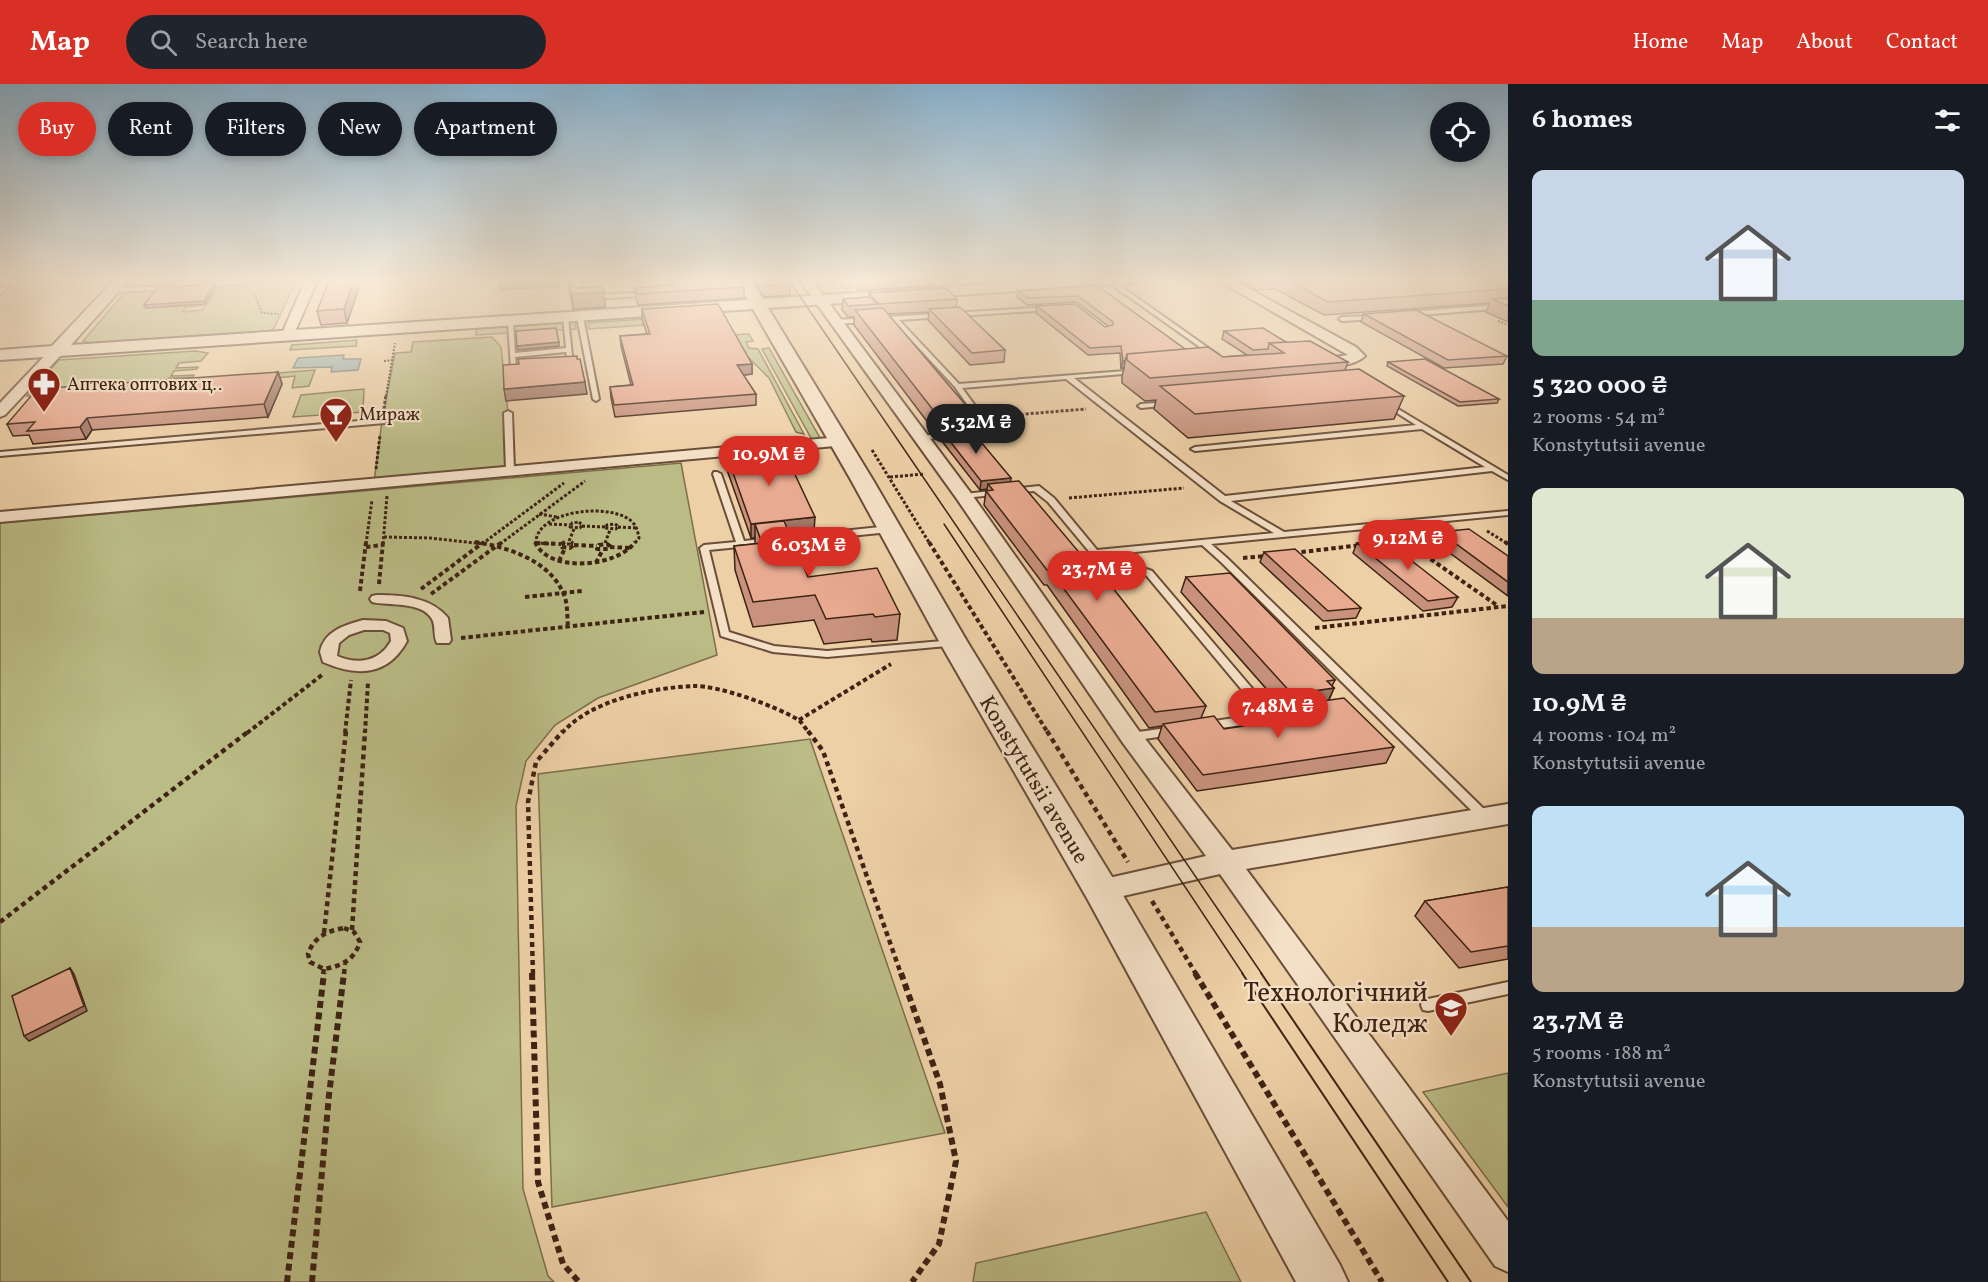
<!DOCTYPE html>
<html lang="en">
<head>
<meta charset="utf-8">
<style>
  :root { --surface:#171b24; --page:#20242c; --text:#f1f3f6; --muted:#9ea1a6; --accent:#d93025 }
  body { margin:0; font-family:Vollkorn,serif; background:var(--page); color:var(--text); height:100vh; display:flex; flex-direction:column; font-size:22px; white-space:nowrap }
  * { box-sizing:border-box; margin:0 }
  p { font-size:20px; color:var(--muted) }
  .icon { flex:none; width:33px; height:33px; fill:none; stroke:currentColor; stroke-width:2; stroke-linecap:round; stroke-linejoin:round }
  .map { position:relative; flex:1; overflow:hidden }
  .drawer { display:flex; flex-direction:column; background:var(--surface); width:480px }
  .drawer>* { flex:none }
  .top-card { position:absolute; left:18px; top:18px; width:570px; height:54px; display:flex; gap:12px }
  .buttons { position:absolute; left:1430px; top:18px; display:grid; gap:12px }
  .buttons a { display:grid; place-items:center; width:60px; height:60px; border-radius:50%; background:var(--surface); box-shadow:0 3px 9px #0003; font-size:30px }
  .price { position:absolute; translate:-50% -51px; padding:0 14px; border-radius:21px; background:var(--accent); color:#fff; font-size:20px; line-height:39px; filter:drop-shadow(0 2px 3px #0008) }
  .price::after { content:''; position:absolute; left:50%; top:36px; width:18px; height:14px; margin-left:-9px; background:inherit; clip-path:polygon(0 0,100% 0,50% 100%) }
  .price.selected { background:#222; color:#fff }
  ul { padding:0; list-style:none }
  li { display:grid; align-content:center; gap:12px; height:318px; padding:0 24px }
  li span { display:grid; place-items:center; height:186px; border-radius:12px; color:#555 }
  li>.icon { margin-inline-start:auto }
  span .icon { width:108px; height:108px; fill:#fffc; stroke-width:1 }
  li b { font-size:26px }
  h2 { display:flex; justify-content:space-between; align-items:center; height:72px; padding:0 24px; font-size:26px }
  .tag { padding:0 21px; border-radius:27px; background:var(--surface); box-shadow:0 3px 9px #0003; font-size:21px; line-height:54px }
  .tag.selected { background:var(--accent); color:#fff }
  header { display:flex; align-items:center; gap:36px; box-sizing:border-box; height:84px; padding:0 30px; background:var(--accent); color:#fff }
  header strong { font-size:28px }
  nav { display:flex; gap:33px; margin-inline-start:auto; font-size:21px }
  .search { width:420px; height:54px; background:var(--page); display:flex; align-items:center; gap:15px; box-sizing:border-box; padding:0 21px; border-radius:33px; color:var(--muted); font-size:22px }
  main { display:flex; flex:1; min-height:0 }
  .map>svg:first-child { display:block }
</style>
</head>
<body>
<header>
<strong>Map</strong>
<div class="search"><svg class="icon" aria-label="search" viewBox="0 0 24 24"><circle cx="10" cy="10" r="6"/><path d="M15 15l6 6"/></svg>Search here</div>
<nav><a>Home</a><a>Map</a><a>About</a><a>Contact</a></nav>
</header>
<main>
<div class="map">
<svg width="1508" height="1198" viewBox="0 0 1508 1198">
  <rect width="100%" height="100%" fill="#eed0a7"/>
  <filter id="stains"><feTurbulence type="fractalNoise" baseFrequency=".00333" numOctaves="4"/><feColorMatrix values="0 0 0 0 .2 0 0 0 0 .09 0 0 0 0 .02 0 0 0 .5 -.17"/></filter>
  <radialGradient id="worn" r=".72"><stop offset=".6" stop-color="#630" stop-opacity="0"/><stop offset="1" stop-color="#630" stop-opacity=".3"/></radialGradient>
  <path fill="#babb85" stroke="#7c6f4c" stroke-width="1.5" d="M297 196 274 244 270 247 89 259 83 257 127 206 177 203 192 207 185 218 161 219 163 216 151 217 146 224 158 223 160 220 189 221 197 210H209L201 222 185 223 183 228 202 226 215 209H203L212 202Z
    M703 231V237L589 245 588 239Z
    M575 238 576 245 476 251V245Z
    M749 250 753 257 746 258 749 264 758 265 804 350 796 348 769 294 738 263 731 251Z
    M492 253 501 263 508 329 510 386 374 398 382 337 395 269 411 268 413 258Z
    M357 256 356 262 290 266 292 261Z
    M769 264 820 354 812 356 762 265Z
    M195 267 208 269 201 277 179 279 176 284 198 283 197 285 174 287 171 292 194 291 193 293 169 294 166 300 27 312 59 276Z
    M315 286 309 302 292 304 295 292 276 294 278 289Z
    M364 305 363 328 293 333 301 311Z
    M681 379 717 571 598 614 555 641 526 677 516 722 523 1105 548 1192 554 1198H0V439Z
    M810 655 945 1049 552 1123 538 690Z
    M1508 989V1123L1423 1008Z
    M1206 1128 1241 1198H973L976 1179Z"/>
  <path fill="#9cb4b1" stroke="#767a72" stroke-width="1.5" d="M344 271 343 275H361L358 286 331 288 332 283 293 284 298 274Z"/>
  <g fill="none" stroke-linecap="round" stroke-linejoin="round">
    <defs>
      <path id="service" d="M11 195H17L0 210V205Z
        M268 195H300L202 203 199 201 202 199Z
        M574 195H580L581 212 667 207 661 195H667L673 208 670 210 578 216 575 214Z
        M841 195H846L850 203H846Z
        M943 195H949L964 208 959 209Z
        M1108 196H1112L1218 271V273H1214L1108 198Z
        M174 202 172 205 114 208 111 206 114 204Z
        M1508 220V224L1407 232 1404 230 1407 228Z
        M1051 223 1052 224 1049 226 899 236 959 300 1138 286V288L1136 289 1074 294 1225 412 1485 383 1422 345 1195 367 1191 365 1195 363 1416 341 1386 322V320L1388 319 1508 391V396L1492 387 1231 417 1284 448 1508 427V431L1211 460 1227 474 1489 730 1491 733 1489 736H1481L1221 478 1202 461 1106 471 1152 487 1273 629 1310 623 1315 627 1310 631 1207 646 1203 645 1201 642 1203 639 1207 638 1262 630 1146 491 1092 471 1048 418 1034 407 964 414 960 412 964 410 1039 402 1054 414 1097 466 1274 449 1220 417 1066 295 962 304 993 346 992 348 919 356V352H922L984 344 955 303 893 236 836 240 833 238 836 236Z
        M580 231 583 233 599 315 596 317 593 315 577 233Z
        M1378 232V234L1376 235 1342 237 1339 235 1342 233Z
        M563 233 568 234 573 281 565 282 562 280 568 278 566 268 515 273 516 282 523 281 526 283 523 285H511L508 237 513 238 515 269 566 264Z
        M1169 318 1171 319V321L1141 324 1138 322 1141 320Z
        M508 327 512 329 514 386 510 388 506 386 504 329Z
        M382 335H385V339L0 372V368Z
        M714 388H717L721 390 744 457 890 442 894 445 890 448 709 466 729 548 774 562 827 567 954 556 959 559 958 561 827 573 773 568 721 552 700 464 704 461 736 458 713 390Z
        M1174 643 1178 644 1180 647 1178 650 1131 657 1125 653 1131 649Z
        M1508 898V910L1428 927 1423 926 1421 921 1423 916 1428 915Z"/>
      <path id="pedestrian" d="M377 511C402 511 431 513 448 534L451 556 449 559H437C433 552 436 542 432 535 422 517 388 522 372 518L370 515 372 512Z
        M363 536 386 537 403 544 407 557C388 592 357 593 323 578L320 568C324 547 345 541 363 536ZM364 546H383L390 549 391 557C379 578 358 581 337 572L339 559 349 551Z"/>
      <path id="minor" d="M306 195H318L293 252 287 256 282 255 281 252Z
        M799 195H811L970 408 1139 647 1232 766 1508 720V740L1246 785 1508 1137V1188L1495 1182 1220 790 1101 817 1091 814 1087 806 1091 798 1206 772 1123 659 957 415Z
        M1216 195H1231L1356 263 1365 272C1354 282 1329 285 1315 282L1313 279 1315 276 1348 271Z
        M57 263 64 267 62 270 5 331 0 333V319L52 264Z
        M840 353 848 358 846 361 0 438V428Z"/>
      <path id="tertiary" d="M115 195H130L71 261 748 216 736 195H750L763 215 1066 195H1143L1136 199 768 224 873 396 968 559 1114 796 1340 1181 1348 1198H1296L1088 816 940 559 851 396 753 225 0 276V266L52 262Z"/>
    </defs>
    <use href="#service" stroke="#6a4e39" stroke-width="4"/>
    <use href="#pedestrian" stroke="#6a4e39" stroke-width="4"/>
    <use href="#minor" stroke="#6a4e39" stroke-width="4"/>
    <use href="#tertiary" stroke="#6a4e39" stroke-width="4"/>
    <path stroke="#3e2314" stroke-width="2" stroke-dasharray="2 1.5" stroke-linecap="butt" d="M255 211 262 229 279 230
      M1498 237 1508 241
      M384 277 393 276
      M386 312 395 259"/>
    <path stroke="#3e2314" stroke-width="3" stroke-dasharray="3 2" stroke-linecap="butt" d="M384 325 386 310
      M1002 338 1026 330 1086 325
      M872 366 930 460
      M376 385 380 351
      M890 393 925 390
      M1069 414 1184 404
      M539 430 557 433
      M579 438 582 441 580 444 570 443 572 439Z
      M549 440 570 441
      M615 440 618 442 616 445 605 444 607 441Z
      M582 442 605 443
      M618 443 637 444
      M1487 447 1508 460
      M384 453 430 454 484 460
      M1403 456 1408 460
      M569 457 574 445
      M536 459 554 460
      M605 459 610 446
      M1384 459 1442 452
      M366 460 372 416
      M383 460 387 412
      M482 460 564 399
      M500 460 585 397
      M536 460C534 425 617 417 634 440 637 444 638 449 639 454L634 460
      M562 460H573"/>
    <path stroke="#3e2314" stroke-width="4" stroke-dasharray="4.5 3" stroke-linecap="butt" d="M475 458C508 463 551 477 564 511 568 521 567 532 568 543
      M535 458C549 490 618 483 635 458
      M565 458 561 460 562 463 570 464 574 461 571 458
      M929 458 1048 649
      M1406 458 1498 522
      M1505 458 1508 460
      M536 459 561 460
      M1384 459 1390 458
      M607 460 610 462 608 465H597L599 461Z
      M574 461 597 462
      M366 463 383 461
      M610 463 630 464
      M1294 469 1361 461
      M1243 474 1266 472
      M559 477 565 464
      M596 479 602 467
      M379 500 383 458
      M1105 504 1129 497
      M421 505 484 458
      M360 507 366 458
      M431 510 502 458
      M525 513 582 507
      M1315 544 1508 522
      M461 554 704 528
      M799 636 891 580
      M247 649 322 591
      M345 649 351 596
      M365 649 368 598
      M562 649C591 616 651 604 693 602 718 601 775 622 797 635 802 638 805 644 809 649"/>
    <path stroke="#3e2314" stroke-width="4.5" stroke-dasharray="5 4" stroke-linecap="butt" d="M808 647 823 667 901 890
      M1047 647 1128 778
      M1152 817 1196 890
      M0 838 249 647
      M344 844 354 848 360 858C354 876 342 882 324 885L310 878 308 870C314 853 327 847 344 844Z
      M352 846 365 647
      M324 849 346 647
      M323 890 324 885
      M344 890 345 880
      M533 890 528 718 536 678 563 647"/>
    <path stroke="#3e2314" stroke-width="6" stroke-dasharray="7 4.5" stroke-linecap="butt" d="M532 889 538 1098 563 1180 579 1198
      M901 889 940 1000 956 1077 939 1160 912 1198
      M1195 889 1382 1198
      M287 1198 324 889
      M312 1198 329 1011 344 889"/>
    <use href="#service" fill="#f4e0c6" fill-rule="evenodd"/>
    <use href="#pedestrian" fill="#f4e0c6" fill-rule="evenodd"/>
    <use href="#minor" fill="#f4e0c6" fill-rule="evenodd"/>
    <use href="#tertiary" fill="#f4e0c6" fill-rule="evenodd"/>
    <path stroke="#3e2314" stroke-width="1.5" d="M788 195 1262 890
      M944 440 1243 890"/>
    <path stroke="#3e2314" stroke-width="2" d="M1242 889 1448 1198
      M1261 889 1471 1198"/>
  </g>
  <path fill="#c8927d" stroke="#3e2314" stroke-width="1.5" d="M155 195H224L157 199Z
    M362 195 347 239 321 241 317 227Z
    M567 195H572L573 202 577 204 599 203 604 208 605 223 573 225Z
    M671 195H740L744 203V214L638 221 636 214 635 204 670 201 673 200Z
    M753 195H787L790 200V211L764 213Z
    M850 195H933V202L859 206Z
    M1237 195H1508V238L1486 228 1490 219 1324 231 1275 205 1256 206Z
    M1096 201 1185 265 1223 273 1247 271 1222 255 1224 247 1286 258 1348 278 1345 286 1404 312 1394 335 1188 354 1154 325 1156 316 1145 317 1122 299V292L1124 284H1121L1120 269 1088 271 1036 229 1037 222 1105 243 1108 242 1076 218 1027 221 1017 213 1018 207Z
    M869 209 957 215 956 223 1005 266 1004 278 970 281 928 236 929 228 888 230 967 343 935 348 854 241V233H848L842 226 843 215 869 213Z
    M642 225 752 280V290L743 291 756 310V321L615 333 611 314 610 303 631 301 621 262 620 252 647 250 642 235Z
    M1364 230 1507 272 1503 280 1444 284 1361 238Z
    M1388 278 1499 315 1497 319 1458 322 1387 282Z
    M278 288 282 300 268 333 92 346 86 355 33 360 29 351 13 352 7 340Z
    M942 347 978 349 977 353 1011 398 1206 622 1201 634 1224 645 1295 635 1299 624 1285 626 1181 508 1186 493 1335 596 1332 602 1334 604 1329 616 1394 663 1386 679 1197 707 1158 655 1162 642 1149 644 1047 501H1044L984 421 986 407H987V405L980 406 941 356Z
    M726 369 814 447 790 450 808 493 900 530 897 556 872 558 871 555 824 560 814 536 753 543 735 486 734 462 755 460V454H751L726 383Z
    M1440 448 1508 472V512L1435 458Z
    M1357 459 1458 513 1452 523 1423 527 1353 469Z
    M1264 468 1361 524 1356 534 1323 537 1260 478Z
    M1508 803V875L1459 884 1415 832 1425 817Z"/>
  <path fill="#a27766" stroke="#3e2314" stroke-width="1.5" d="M354 195H362L347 239 344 225Z
    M498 195H559V202L500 206Z
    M215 200 216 203 205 220 146 224 144 221Z
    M604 208 605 223 573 225 572 210Z
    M559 258V262L518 266 517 262Z
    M1123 277H1125L1124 284H1121Z
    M752 280V290L737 292V281Z
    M278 288 282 300 268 333 264 320Z
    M585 298 587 310 506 317 504 305Z
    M970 326 967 343 935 348 937 331Z
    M87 334 92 346 86 355 80 343Z
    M1011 394 1010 403 988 400 987 405 980 406 981 397Z
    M815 433 814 447 760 453 755 440V454H751V440Z
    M1334 604 1327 620H1301L1299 624 1285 626 1292 610Z
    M70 884 74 890 87 927 29 957 24 952Z"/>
  <path fill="#e8aa91" stroke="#3e2314" stroke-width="1.5" d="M330 195H354L344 225 317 227Z
    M569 195H572V202L577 204 602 203 604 208 572 210Z
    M582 195H597L599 203 583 204Z
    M675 195H740L744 203 637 210 635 204 670 201 677 199Z
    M760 195H787L790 200 764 202Z
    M1286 195H1508V205L1328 218Z
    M215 200 204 217 144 221 157 204Z
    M1096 201 1185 265 1127 270 1125 277H1123L1121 262 1090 264 1037 222 1075 220 1105 243 1113 241V238L1078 212 1028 214 1018 207Z
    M946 204 957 215 879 220 869 209Z
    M870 213 877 220 848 222 843 215Z
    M1508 214V222L1492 215Z
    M718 220 752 280 737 281 756 310 614 321 610 303 633 301 620 252 650 250 642 225Z
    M960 223 1005 266 972 269 929 225Z
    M883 224 970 326 937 331 855 226Z
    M1416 226 1507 272 1448 276 1364 230Z
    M556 244 559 258 517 262 516 247Z
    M1263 244 1286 258 1269 259 1268 265 1253 266 1224 247Z
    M1310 257 1348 278 1150 294 1127 276V270L1208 263 1223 273 1284 269 1269 259Z
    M577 272V275H580L585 298 504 305 503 281 519 280 518 275Z
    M1425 275 1499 315 1460 318 1388 278Z
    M1359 285 1404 312 1195 330 1160 302Z
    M278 288 264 320 87 334 80 343 27 347 35 338 7 340 37 305Z
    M974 344 978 349 975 351 1011 394 981 397 942 347Z
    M783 365 815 433 751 440 726 369Z
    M1019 397 1109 504 1112 503 1206 622 1155 628 1050 486H1047L986 407 993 406 988 400Z
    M784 437 808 493 877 484 900 530 875 533 873 530 826 535 815 511 753 518 734 462 762 459 755 440Z
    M1469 445 1508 472V498L1440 448Z
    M1385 456 1458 513 1428 517 1357 459Z
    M1295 465 1361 524 1328 527 1264 468Z
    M1230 489 1335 596 1327 597 1334 604 1292 610 1186 493Z
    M1344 614 1394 663 1203 691 1163 640 1214 632 1224 645 1312 632 1301 620Z
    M1508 803V862L1471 868 1425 817Z
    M70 884 84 922 24 952 12 912Z"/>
  <linearGradient id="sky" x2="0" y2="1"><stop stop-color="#89b4d2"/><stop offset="0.54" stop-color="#f7ead7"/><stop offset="1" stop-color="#f7ead7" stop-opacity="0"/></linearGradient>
  <rect width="1508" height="363" fill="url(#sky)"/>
  <defs>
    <symbol id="pharmacy-pin" viewBox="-11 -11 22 30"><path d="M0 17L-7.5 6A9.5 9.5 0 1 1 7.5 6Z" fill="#8f2418" stroke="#f4e0c6"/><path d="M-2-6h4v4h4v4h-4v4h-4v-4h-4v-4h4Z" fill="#fff"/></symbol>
    <symbol id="bar-pin" viewBox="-11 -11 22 30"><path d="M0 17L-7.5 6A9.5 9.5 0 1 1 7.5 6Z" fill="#8f2418" stroke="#f4e0c6"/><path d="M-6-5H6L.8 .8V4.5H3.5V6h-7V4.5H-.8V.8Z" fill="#fff"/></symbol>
    <symbol id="university-pin" viewBox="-11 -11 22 30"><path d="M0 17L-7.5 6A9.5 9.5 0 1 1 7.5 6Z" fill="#8f2418" stroke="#f4e0c6"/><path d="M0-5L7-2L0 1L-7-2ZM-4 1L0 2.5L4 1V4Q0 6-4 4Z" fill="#fff"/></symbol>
  </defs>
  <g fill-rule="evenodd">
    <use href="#pharmacy-pin" x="25" y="281" width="38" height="52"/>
    <use href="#bar-pin" x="317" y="311" width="38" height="52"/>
    <use href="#university-pin" x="1432" y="905" width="38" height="52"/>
  </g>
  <g text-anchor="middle" stroke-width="4.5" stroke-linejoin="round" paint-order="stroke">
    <g font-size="18" fill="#3e2314" stroke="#f4e0c6" text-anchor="start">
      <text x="67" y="306">Аптека оптових ц‥</text>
      <text x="359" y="336">Мираж</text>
    </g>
    <g font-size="22" fill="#3e2314" stroke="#f4e0c6">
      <text transform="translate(1035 695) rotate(59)" y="8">Konstytutsii avenue</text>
    </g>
    <g font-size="27" fill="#3e2314" stroke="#f4e0c6" text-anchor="end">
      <text x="1428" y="917">Технологічний<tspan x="1428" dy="31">Коледж</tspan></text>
    </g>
  </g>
  <rect width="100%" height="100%" filter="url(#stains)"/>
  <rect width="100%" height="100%" fill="url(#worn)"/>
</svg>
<div class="buttons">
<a><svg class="icon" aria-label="locate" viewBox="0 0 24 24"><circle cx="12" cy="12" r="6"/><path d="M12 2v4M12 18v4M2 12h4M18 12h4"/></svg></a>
</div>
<b class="price selected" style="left:976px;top:371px">5.32M ₴</b>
<b class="price" style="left:769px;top:403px">10.9M ₴</b>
<b class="price" style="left:1408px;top:487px">9.12M ₴</b>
<b class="price" style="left:809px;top:494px">6.03M ₴</b>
<b class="price" style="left:1097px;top:518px">23.7M ₴</b>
<b class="price" style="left:1278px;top:655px">7.48M ₴</b>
<div class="top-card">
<a class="tag selected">Buy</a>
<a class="tag">Rent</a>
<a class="tag">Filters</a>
<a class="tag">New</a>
<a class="tag">Apartment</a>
</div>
</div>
<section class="drawer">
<h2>6 homes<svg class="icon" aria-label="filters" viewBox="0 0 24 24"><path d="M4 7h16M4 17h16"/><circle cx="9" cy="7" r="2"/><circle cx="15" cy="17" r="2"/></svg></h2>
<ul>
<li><span style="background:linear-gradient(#c9d6e8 70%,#7fa58c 0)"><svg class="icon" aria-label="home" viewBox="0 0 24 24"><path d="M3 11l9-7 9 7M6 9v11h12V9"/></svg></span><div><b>5 320 000 ₴</b><p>2 rooms · 54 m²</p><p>Konstytutsii avenue</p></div></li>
<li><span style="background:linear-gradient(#dfe7d0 70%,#b9a48a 0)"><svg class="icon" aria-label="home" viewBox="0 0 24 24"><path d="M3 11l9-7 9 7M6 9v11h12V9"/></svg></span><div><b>10.9M ₴</b><p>4 rooms · 104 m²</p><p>Konstytutsii avenue</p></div></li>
<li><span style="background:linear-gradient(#bfe0f5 65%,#b9a48a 0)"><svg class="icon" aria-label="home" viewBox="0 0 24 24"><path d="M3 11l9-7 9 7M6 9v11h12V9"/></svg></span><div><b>23.7M ₴</b><p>5 rooms · 188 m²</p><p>Konstytutsii avenue</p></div></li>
</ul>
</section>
</main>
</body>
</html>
